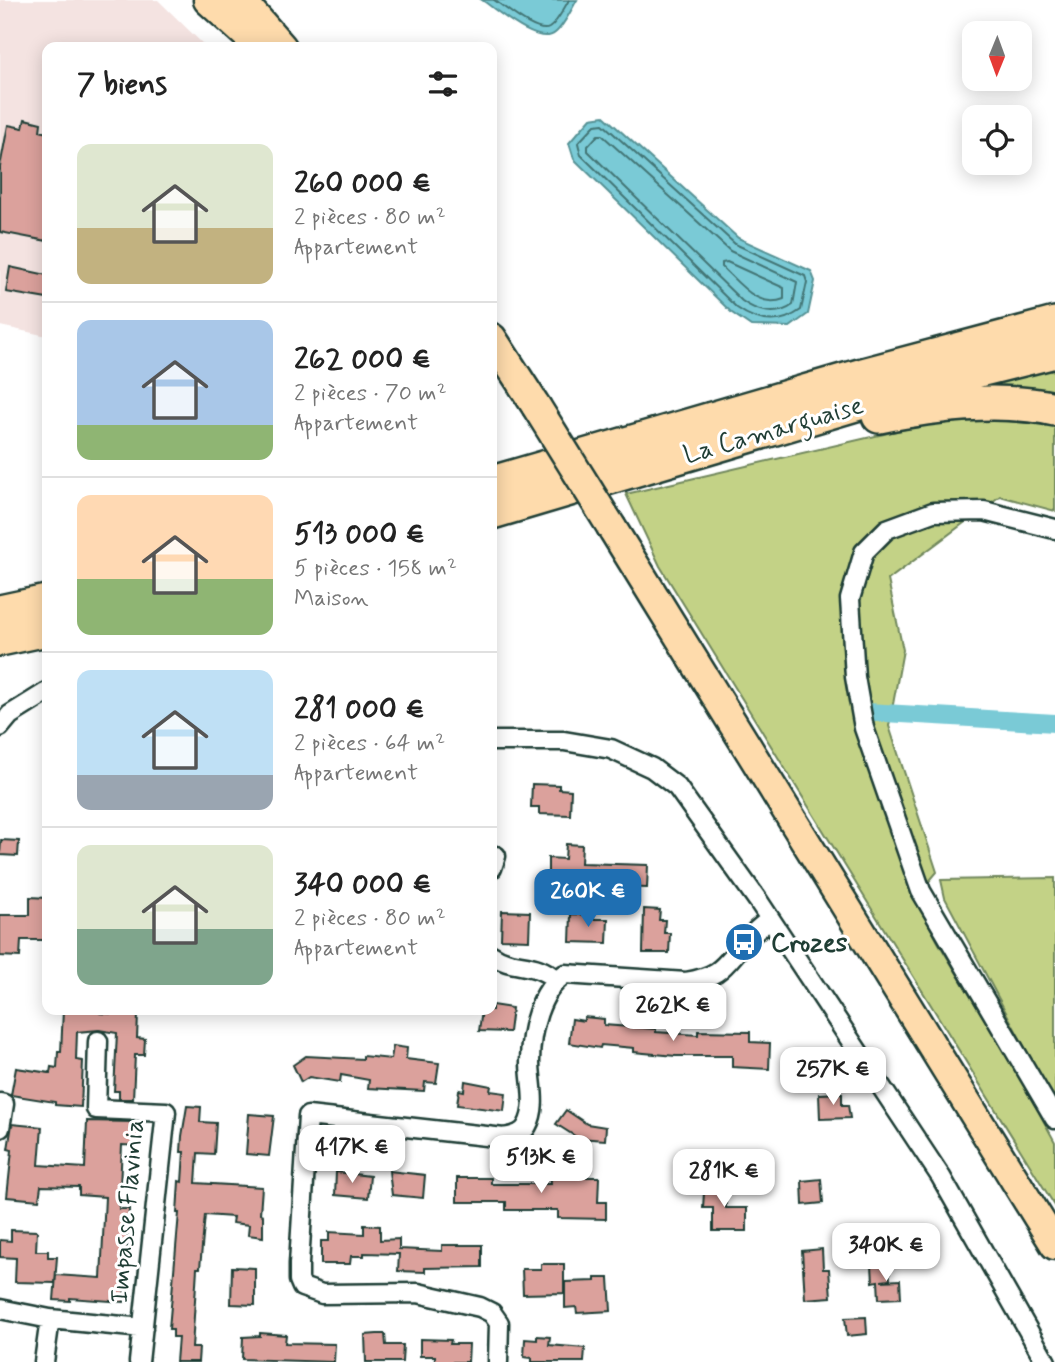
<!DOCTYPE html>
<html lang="fr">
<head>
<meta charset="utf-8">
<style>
  :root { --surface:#fff; --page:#f2f2f2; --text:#222; --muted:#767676; --line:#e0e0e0; --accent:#1f6fb2 }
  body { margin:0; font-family:Mynerve,sans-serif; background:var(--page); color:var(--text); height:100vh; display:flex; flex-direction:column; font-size:26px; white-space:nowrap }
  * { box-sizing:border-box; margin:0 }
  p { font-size:23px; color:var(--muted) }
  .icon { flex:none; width:38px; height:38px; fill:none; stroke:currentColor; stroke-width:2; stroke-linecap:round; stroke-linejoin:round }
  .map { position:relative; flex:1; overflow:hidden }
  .panel { position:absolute; left:42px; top:42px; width:455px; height:973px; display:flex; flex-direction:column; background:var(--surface); border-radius:14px; box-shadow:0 4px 18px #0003 }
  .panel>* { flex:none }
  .needle { width:46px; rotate:181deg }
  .fabs { position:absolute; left:962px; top:21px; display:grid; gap:14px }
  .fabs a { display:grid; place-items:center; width:70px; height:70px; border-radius:14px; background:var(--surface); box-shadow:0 4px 18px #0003; font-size:35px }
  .price { position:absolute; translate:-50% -60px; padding:0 16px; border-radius:14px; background:#fff; color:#222; font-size:23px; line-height:46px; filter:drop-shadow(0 2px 4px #0008) }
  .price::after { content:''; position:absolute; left:50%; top:42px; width:21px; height:16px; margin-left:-10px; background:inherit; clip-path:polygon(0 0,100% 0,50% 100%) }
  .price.on { background:var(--accent); color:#fff }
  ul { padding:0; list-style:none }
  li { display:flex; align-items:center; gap:21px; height:175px; padding:0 35px }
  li+li { border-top:2px solid var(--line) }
  li span { display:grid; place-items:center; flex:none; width:196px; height:140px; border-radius:14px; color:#555 }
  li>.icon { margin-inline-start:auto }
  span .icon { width:84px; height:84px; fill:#fffc; stroke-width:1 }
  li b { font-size:30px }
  h2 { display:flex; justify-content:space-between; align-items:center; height:84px; padding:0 35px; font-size:30px }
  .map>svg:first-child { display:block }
</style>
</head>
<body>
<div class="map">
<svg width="1055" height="1362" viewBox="0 0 1055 1362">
  <rect width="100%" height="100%" fill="#fff"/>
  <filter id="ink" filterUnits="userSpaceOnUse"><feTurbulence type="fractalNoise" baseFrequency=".0143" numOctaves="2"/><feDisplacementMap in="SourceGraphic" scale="14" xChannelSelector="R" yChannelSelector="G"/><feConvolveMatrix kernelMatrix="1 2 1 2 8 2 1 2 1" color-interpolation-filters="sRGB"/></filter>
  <g filter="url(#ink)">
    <path fill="#f4e3e1" d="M0 0H158L206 47H47V336L0 326Z"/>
    <path fill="#c3d286" stroke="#71885d" stroke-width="2" d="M1055 369V396L967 390Z
      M957 417 1055 425V511L1000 496 888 580 903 650 889 726 937 872 915 898 938 942 1024 1085 1055 1142V1206L660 566 626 494Z
      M1055 878V1104L945 898 941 880Z"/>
    <path fill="#7acad6" stroke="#569295" stroke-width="2" d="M482 0H577C571 10 564 26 555 33 538 47 497 10 482 0Z
      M604 116 738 238 811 271 815 281 808 314 790 327 751 326 732 313 574 159 569 143 591 118Z"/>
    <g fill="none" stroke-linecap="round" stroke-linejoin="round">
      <path stroke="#437575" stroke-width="2" d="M494 0C505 7 537 35 549 28 557 23 564 8 569 0
        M603 124 735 244 805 276 807 282 801 310C779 326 758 323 737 308L581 155 578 143 595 125Z
        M598 135H602L730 251 797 282 793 305C777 317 757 312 742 301L588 151V146Z
        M727 262 784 288V299C758 309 740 284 722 267V263Z"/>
      <path stroke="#7acad6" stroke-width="18" d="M867 712 1055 723"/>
    </g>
    <path fill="#dba19c" stroke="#1f3d34" stroke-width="2" d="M25 119 41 123 40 131 47 133V241L0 232V167L8 125 23 128Z
      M10 267 47 275V299L6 292Z
      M532 784 559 785V789L571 790 570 815 539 814V807H531Z
      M1 840 19 841 18 856 0 855Z
      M566 844 582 845 581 863 648 865 647 888 564 885 565 875 548 874V858L565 859Z
      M30 897 47 898V940H21L20 957 0 956V915H30Z
      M644 909 660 910 659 920H665L664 933H670L669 953H643Z
      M502 911 530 912 529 940 501 939Z
      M571 914 593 915V919H608L607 943 570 942Z
      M492 1005 512 1008 509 1032 479 1031 482 1010H492Z
      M63 1010H100V1013L138 1015 137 1038 145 1039 144 1055H135L133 1099H119V1091H114L117 1033 99 1030 77 1032 76 1060 83 1061 81 1107 55 1105V1102L11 1095 16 1068 50 1073 51 1067 57 1068 58 1052H61Z
      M584 1017 604 1019V1025L656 1029V1032L698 1035V1031L750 1032V1042L770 1043 769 1069 732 1067V1056H676L634 1052V1048L601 1045 600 1048 569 1043 572 1019 584 1021Z
      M393 1046 407 1048 406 1059 439 1063 436 1083 425 1082 424 1091 368 1088 369 1080 341 1075 340 1082 309 1077 301 1082 293 1065 306 1056 363 1059V1056L391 1059Z
      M465 1081 491 1086 490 1091 506 1093 504 1111 457 1105 459 1090 464 1091Z
      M842 1093V1105H848L850 1118 820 1119 819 1094Z
      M187 1106 201 1107 200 1122 216 1123 214 1154 198 1153 196 1183 262 1187 260 1214 263 1215V1237L248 1235 249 1225 232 1223 233 1217 205 1215 200 1268H197L192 1348H199L198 1362H176L178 1337H173V1329H169L179 1213H177L179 1181 182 1182 184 1152H181L182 1136Z
      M566 1110 587 1124 606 1127 605 1140 578 1138 556 1124Z
      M249 1114 274 1116 269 1156 246 1154Z
      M87 1121 132 1122V1129H141L140 1146 122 1145 119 1209H129L124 1302 70 1298V1301L54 1300 56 1275 101 1278 105 1197 79 1195V1187L41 1186 39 1200 7 1197 12 1150 8 1149 12 1124 42 1127 39 1165 85 1168Z
      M550 1170H574V1172L586 1173V1177H599L598 1202H606V1219L558 1218V1210H506V1202H457V1178H491V1184H551Z
      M389 1171 425 1175 423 1198 392 1195Z
      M336 1172 370 1176 368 1198 335 1195Z
      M725 1175 726 1208H747V1231H713V1208H703L704 1192H712V1176Z
      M821 1179 823 1203 803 1205 802 1181Z
      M364 1225 380 1226V1240L399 1239V1249L442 1251V1245H482V1267L425 1268V1272L398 1271 399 1254 364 1253V1256H351L350 1264H321V1241H329V1232L364 1234Z
      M11 1230 37 1231 36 1251H48V1257H57L55 1283 15 1282 16 1258 0 1257V1240L11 1241Z
      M822 1249 823 1269H829L831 1297 805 1299 802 1251Z
      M541 1264H564V1293L523 1294 522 1269H541Z
      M889 1264 890 1280 881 1281 900 1280 901 1298 879 1299 878 1281 873 1282 872 1265Z
      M232 1267 255 1268V1305L231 1304Z
      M595 1278H609L611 1311 577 1313 576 1307 565 1308V1282L595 1281Z
      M866 1317 867 1334 847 1336 845 1318Z
      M260 1333 286 1335 285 1343 335 1344 334 1362 242 1359 243 1337 260 1336Z
      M377 1334H385L386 1345H403L402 1362H366L365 1335Z
      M537 1336 550 1337 549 1345 585 1348 584 1362H532V1358L524 1357 525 1339 537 1340Z
      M420 1339 451 1340 450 1344H469L468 1362H435V1356H420Z"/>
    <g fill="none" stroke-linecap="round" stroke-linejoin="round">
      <defs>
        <path id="street" d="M1055 529 984 511 933 512 887 529 864 552 850 599 855 677 864 728 921 891 1055 1119
          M0 727 10 715 47 692
          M492 741H564L611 749 652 768 677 787 759 902 941 1177 1046 1362
          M492 868 496 856
          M492 955C513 970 535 960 556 980
          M98 1041 96 1109 166 1112 139 1362
          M0 1103 4 1104 0 1128
          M0 1309 50 1319 143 1328
          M44 1362 50 1319
          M498 1362 499 1323 492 1313 480 1307 418 1293 322 1294 302 1287 299 1280V1264L308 1116 504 1138C513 1136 522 1135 527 1126 538 1106 530 1083 530 1062 530 1032 539 991 565 974L686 982C722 976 723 966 745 942 752 933 762 926 770 919"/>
        <path id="primary" d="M208 0 260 47
          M241 0 282 47
          M492 338 536 406
          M612 528 1055 1245"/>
        <path id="highway" d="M879 416C936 405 997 397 1055 409
          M492 483 863 375 1055 324
          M492 512 923 384 1055 351
          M0 612 47 602
          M0 639 47 629"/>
      </defs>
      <use href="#street" stroke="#1f3d34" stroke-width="23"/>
      <use href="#primary" stroke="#1f3d34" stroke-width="33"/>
      <use href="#highway" stroke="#1f3d34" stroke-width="38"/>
      <use href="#street" stroke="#fff" stroke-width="18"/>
      <use href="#primary" stroke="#fedbac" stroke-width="28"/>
      <use href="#highway" stroke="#fedbac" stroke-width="33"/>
      <defs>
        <path id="primary-bridge" d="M536 406 612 528"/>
      </defs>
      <use href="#primary-bridge" stroke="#1f3d34" stroke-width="33" stroke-linecap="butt"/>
      <use href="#primary-bridge" stroke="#fedbac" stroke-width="28"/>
    </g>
  </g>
  <defs>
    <symbol id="bus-disc" viewBox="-11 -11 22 22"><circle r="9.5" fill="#1f6fb2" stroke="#fff"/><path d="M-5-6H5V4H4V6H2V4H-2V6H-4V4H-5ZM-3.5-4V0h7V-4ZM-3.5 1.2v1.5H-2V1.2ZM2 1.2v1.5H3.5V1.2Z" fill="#fff"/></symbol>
  </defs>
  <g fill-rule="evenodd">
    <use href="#bus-disc" x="722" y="920" width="44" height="44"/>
  </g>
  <g text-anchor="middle" stroke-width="6" stroke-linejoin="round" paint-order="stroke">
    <g font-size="26" fill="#1f3d34" stroke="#fff">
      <text transform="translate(773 429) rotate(-16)" y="9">La Camarguaise</text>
      <text transform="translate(126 1211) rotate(-85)" y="9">Impasse Flavinia</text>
    </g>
    <g font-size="26" font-weight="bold" fill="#1f3d34" stroke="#fff" text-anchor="start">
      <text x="771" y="951">Crozes</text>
    </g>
  </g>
</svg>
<div class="fabs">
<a><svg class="needle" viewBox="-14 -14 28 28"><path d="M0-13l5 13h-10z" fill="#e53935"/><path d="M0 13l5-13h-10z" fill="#767676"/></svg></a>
<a><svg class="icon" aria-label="locate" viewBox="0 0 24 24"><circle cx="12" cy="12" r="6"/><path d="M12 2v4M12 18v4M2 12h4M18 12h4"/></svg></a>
</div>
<b class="price on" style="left:588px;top:929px">260K €</b>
<b class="price" style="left:673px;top:1043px">262K €</b>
<b class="price" style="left:833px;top:1107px">257K €</b>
<b class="price" style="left:352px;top:1185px">417K €</b>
<b class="price" style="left:541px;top:1195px">513K €</b>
<b class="price" style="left:724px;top:1209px">281K €</b>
<b class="price" style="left:886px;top:1283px">340K €</b>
<section class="panel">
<h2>7 biens<svg class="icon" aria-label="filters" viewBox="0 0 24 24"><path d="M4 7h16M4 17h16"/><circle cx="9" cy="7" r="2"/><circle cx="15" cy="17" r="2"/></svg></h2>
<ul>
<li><span style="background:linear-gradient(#dfe7d0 60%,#c2b280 0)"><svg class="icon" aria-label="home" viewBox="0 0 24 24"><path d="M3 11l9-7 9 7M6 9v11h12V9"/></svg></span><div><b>260 000 €</b><p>2 pièces · 80 m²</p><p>Appartement</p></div></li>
<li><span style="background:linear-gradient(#a9c7e8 75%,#8fb573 0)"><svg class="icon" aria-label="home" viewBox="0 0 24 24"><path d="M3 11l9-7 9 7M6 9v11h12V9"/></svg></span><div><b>262 000 €</b><p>2 pièces · 70 m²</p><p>Appartement</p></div></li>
<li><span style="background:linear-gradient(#ffd9b3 60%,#8fb573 0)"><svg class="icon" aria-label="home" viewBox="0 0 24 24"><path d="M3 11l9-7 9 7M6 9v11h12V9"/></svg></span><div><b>513 000 €</b><p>5 pièces · 158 m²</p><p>Maison</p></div></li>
<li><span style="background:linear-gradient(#bfe0f5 75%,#9aa5b1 0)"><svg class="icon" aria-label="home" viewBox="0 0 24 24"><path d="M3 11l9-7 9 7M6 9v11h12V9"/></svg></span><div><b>281 000 €</b><p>2 pièces · 64 m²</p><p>Appartement</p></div></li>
<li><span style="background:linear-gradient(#dfe7d0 60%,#7fa58c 0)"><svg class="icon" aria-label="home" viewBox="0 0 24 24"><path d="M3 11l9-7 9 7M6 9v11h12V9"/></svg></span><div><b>340 000 €</b><p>2 pièces · 80 m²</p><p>Appartement</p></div></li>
</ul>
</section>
</div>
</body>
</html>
